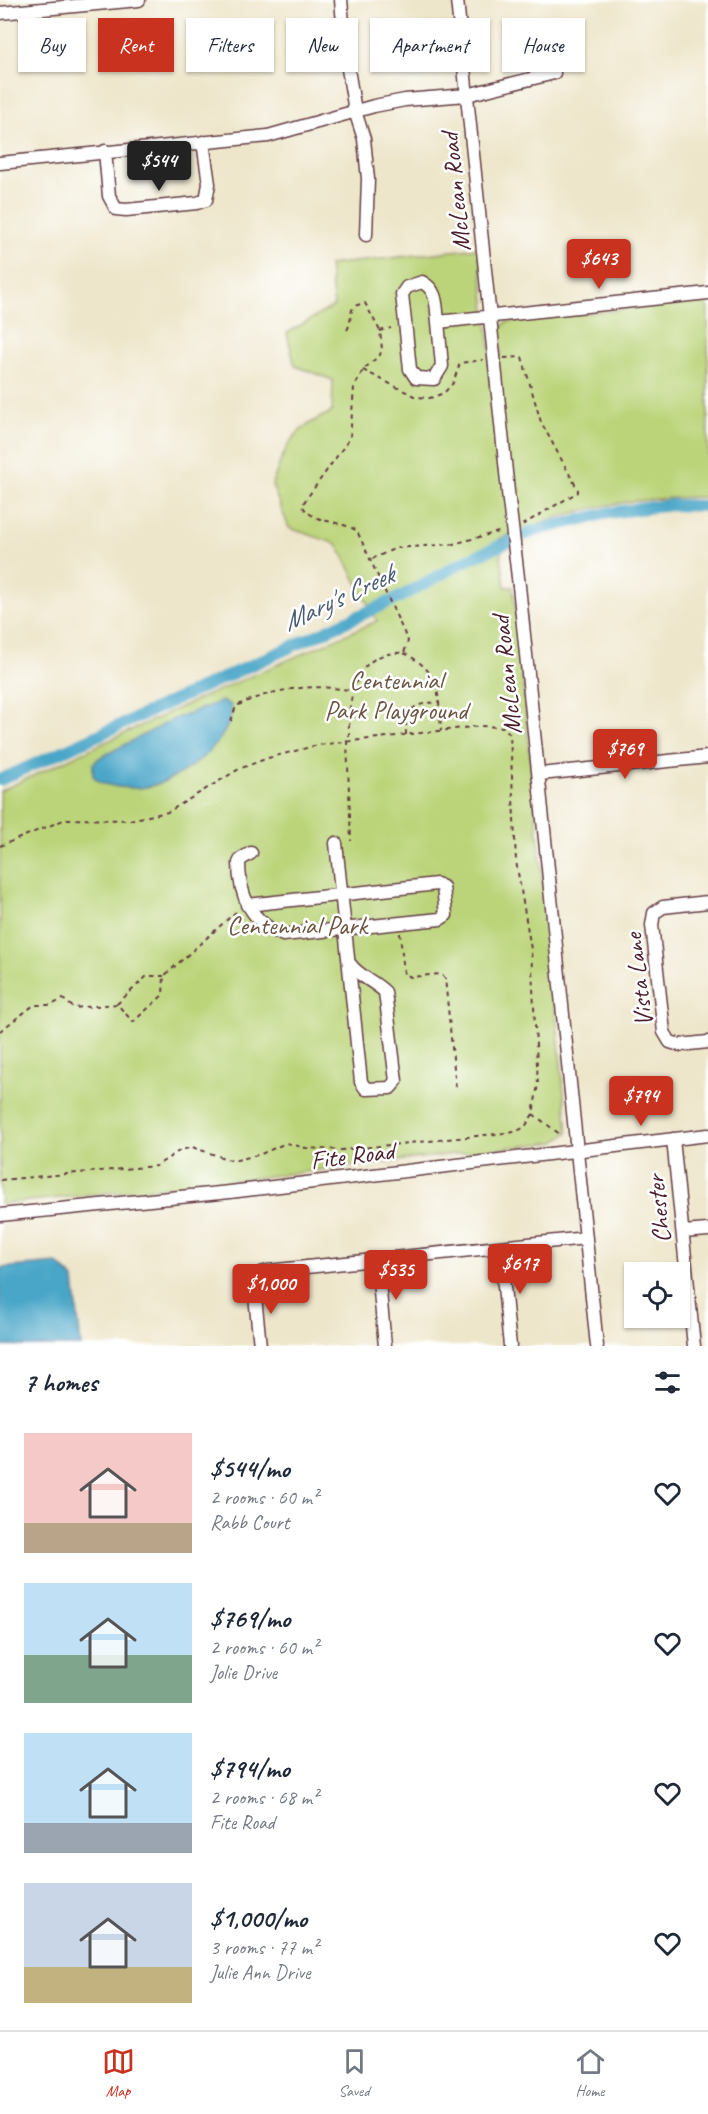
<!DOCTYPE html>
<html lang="en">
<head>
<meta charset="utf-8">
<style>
  :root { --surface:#fff; --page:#f2f2f3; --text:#1f2937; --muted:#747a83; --line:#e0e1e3; --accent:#c8321e }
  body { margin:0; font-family:Caveat,sans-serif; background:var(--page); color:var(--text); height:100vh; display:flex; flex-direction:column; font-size:22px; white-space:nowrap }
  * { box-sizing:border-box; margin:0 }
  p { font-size:20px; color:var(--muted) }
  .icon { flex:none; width:33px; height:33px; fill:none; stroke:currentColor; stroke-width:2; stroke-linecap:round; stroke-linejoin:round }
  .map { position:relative; height:1346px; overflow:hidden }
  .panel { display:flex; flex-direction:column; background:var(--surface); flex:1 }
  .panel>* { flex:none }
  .top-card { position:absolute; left:18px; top:18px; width:672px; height:54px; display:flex; gap:12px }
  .fabs { position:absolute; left:624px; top:1262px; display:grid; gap:12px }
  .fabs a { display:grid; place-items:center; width:66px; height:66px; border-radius:0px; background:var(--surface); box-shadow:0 2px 4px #0004; font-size:30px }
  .price { position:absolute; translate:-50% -51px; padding:0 14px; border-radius:6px; background:var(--accent); color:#fff; font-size:20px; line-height:39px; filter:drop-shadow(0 2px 3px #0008) }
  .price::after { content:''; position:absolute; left:50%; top:36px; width:18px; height:14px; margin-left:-9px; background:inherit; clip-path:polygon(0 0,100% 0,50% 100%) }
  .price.active { background:#222; color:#fff }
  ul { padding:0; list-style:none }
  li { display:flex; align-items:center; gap:18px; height:150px; padding:0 24px }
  li span { display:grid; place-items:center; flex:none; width:168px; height:120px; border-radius:0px; color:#555 }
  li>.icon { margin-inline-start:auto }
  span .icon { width:72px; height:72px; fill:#fffc; stroke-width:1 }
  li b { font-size:26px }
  h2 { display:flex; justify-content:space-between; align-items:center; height:72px; padding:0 24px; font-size:26px }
  .pill { padding:0 21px; border-radius:0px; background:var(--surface); box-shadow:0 2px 4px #0004; font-size:21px; line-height:54px }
  .pill.active { background:var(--accent); color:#fff }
  .tab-bar { display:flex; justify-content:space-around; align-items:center; height:84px; border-top:2px solid var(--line); background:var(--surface); font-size:16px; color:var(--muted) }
  .tab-bar a { display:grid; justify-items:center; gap:3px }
  .tab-bar .active { color:var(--accent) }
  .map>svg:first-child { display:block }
</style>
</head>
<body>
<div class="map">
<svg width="708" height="1346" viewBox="0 0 708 1346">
  <rect width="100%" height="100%" fill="#fff"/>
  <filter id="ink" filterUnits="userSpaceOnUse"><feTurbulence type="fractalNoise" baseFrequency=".0167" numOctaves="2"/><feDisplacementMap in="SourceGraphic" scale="12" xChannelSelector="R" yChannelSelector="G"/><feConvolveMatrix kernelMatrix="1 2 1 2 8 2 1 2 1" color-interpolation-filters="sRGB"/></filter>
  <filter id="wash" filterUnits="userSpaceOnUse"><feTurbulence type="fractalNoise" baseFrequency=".008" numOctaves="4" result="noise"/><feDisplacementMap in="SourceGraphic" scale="24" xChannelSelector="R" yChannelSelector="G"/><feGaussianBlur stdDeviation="1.35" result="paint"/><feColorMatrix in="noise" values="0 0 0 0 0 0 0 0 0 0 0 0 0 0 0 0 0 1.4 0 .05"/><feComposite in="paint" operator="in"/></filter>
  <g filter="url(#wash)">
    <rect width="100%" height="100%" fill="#eee6cb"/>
    <path fill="#bbd479" stroke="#827a52" stroke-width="1.5" d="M479 248 491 356 501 355 499 331 506 322 708 300V497C626 498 575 507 499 539L505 587H513L568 1133 555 1142 236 1180 0 1204V791L194 701 377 621 337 544 289 528 272 485C286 445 290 430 332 412L333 380 295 366 287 333 334 306 329 265Z"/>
    <path fill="#49a6c8" stroke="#4a627a" stroke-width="1.5" d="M222 701 231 705C235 742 178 782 146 787 137 789 128 788 118 787 109 785 100 784 93 776V764L99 758 176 718Z
      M57 1263 74 1279 81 1346H0V1268Z"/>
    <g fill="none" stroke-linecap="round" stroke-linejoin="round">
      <path stroke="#49a6c8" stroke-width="12" d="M0 780 398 598 467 560 533 531 608 513 671 505 708 506"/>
    </g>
  </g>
  <g filter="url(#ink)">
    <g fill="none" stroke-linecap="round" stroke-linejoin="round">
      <defs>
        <path id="minor" d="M341 0 346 57 355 111 364 139 368 179 366 235
          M457 0 509 501
          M0 13 139 0
          M105 151 109 196 116 209 126 210 197 203 206 200 209 184 203 142
          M0 163 268 136 374 106 405 100 467 95 554 73
          M438 322C436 306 438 290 422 282L407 287 402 294 410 369 416 378 434 379 442 366 438 322 708 293
          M519 586 597 1346
          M540 774 708 757
          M336 843 361 1082 366 1089 390 1088 396 1081 385 992C374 981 358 976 350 964
          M708 902 663 907 654 913 652 925 664 1032 670 1042 680 1045 708 1042
          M247 905 437 884 443 887 446 915 440 919 283 935C252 923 239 896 239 863L241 859 251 853
          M673 1139 694 1346
          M0 1215 230 1192 708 1135
          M683 1232 708 1230
          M500 1247 510 1346
          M377 1259 385 1346
          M260 1346 254 1286 261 1273 268 1271 586 1238"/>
      </defs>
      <use href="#minor" stroke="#633d43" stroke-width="15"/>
      <path stroke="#633d43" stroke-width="2" stroke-dasharray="4.5 4.5" stroke-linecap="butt" d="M347 330C352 322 349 314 354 306L365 303 380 331 382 349 380 355 363 370 354 388 350 438 302 505C313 525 340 519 357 531L408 641 404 653C353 650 348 699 349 739L347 741 351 841
        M380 331 391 328
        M504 358 522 357 541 422 578 490V492L522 525
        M363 370 416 397 430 398 444 393 453 383 460 363 483 360
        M372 559 396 548 453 544 502 531
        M404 653C442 672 438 694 441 731
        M439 712 453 711
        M231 721 236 706C275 688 312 683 354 691
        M406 735C405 708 413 704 439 702
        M0 846 66 819 129 820 168 812 239 769 268 758 318 745 481 726 503 727 510 734 516 861 531 949 538 1084 533 1114 525 1127 515 1132 342 1150 306 1148 286 1143 261 1154 233 1161 192 1147 179 1151 156 1166 0 1180
        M400 933 404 974 411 977 440 974 445 978 456 1088
        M117 1004 147 976H164
        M0 1031 34 1005H51L63 999 74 1008 117 1004 133 1022 163 995 164 976 237 911
        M533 1114 561 1135"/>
      <use href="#minor" stroke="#fff" stroke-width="12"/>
      <defs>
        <path id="minor-bridge" d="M509 501 519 586"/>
      </defs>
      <use href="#minor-bridge" stroke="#633d43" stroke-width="15" stroke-linecap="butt"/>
      <use href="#minor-bridge" stroke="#fff" stroke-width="12"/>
    </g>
  </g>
  <g text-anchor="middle" stroke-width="5" stroke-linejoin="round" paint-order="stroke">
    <g font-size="26" fill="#4a1f2b" stroke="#fff">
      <text transform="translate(455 192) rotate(-96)" y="9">McLean Road</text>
      <text transform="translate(506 675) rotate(-96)" y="9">McLean Road</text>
      <text transform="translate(638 980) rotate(-97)" y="9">Vista Lane</text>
      <text transform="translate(352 1155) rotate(-7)" y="9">Fite Road</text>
      <text transform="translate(658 1209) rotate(-96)" y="9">Chester</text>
    </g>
    <g font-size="26" fill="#6c5542" stroke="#fff">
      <text x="396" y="689">Centennial<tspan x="396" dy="30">Park Playground</tspan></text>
      <text x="297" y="934">Centennial Park</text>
    </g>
    <g font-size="27" font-style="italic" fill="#4a5c72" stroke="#fff">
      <text transform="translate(338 598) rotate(-25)" y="9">Mary's Creek</text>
    </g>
  </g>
</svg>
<div class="fabs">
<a><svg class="icon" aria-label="locate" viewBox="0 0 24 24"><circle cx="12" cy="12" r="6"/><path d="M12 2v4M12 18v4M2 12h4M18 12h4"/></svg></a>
</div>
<b class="price active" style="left:159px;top:192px">$544</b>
<b class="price" style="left:599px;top:290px">$643</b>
<b class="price" style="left:625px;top:780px">$769</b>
<b class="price" style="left:641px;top:1127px">$794</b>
<b class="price" style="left:520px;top:1295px">$617</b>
<b class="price" style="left:396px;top:1301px">$535</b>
<b class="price" style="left:271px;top:1315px">$1,000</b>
<div class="top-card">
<a class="pill">Buy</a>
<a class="pill active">Rent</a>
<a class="pill">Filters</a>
<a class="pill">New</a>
<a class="pill">Apartment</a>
<a class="pill">House</a>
</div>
</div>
<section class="panel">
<h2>7 homes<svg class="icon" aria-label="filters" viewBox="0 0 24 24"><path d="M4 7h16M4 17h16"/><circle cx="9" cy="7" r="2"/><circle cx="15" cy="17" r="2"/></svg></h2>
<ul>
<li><span style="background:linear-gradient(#f6c9c9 75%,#b9a48a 0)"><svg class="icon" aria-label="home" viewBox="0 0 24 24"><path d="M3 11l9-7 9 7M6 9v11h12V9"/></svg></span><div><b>$544/mo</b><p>2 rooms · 60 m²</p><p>Rabb Court</p></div><svg class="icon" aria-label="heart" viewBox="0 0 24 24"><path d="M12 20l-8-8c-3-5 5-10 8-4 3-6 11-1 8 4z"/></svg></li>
<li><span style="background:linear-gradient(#bfe0f5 60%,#7fa58c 0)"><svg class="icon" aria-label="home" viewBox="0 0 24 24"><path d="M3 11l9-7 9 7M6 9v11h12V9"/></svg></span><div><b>$769/mo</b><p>2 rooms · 60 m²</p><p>Jolie Drive</p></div><svg class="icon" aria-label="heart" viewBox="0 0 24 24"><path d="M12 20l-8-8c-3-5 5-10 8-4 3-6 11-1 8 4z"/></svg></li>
<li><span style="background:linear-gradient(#bfe0f5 75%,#9aa5b1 0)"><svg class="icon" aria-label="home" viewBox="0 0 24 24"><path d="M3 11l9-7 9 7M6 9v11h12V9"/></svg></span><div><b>$794/mo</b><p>2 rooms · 68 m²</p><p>Fite Road</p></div><svg class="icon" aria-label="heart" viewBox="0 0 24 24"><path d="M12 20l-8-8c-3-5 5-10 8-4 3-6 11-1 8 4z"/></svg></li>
<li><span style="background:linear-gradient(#c9d6e8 70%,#c2b280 0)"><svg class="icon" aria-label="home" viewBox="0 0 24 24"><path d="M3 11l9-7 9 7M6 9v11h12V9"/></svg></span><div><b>$1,000/mo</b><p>3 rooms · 77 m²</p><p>Julie Ann Drive</p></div><svg class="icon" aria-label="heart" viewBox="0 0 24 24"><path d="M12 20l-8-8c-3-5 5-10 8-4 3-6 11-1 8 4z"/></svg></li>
</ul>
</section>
<nav class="tab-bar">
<a class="active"><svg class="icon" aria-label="map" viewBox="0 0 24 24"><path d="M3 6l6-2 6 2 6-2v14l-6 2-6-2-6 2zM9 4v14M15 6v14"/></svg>Map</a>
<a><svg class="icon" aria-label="saved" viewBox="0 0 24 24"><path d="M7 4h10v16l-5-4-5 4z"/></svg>Saved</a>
<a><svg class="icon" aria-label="home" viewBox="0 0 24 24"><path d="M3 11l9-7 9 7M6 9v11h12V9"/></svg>Home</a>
</nav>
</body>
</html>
